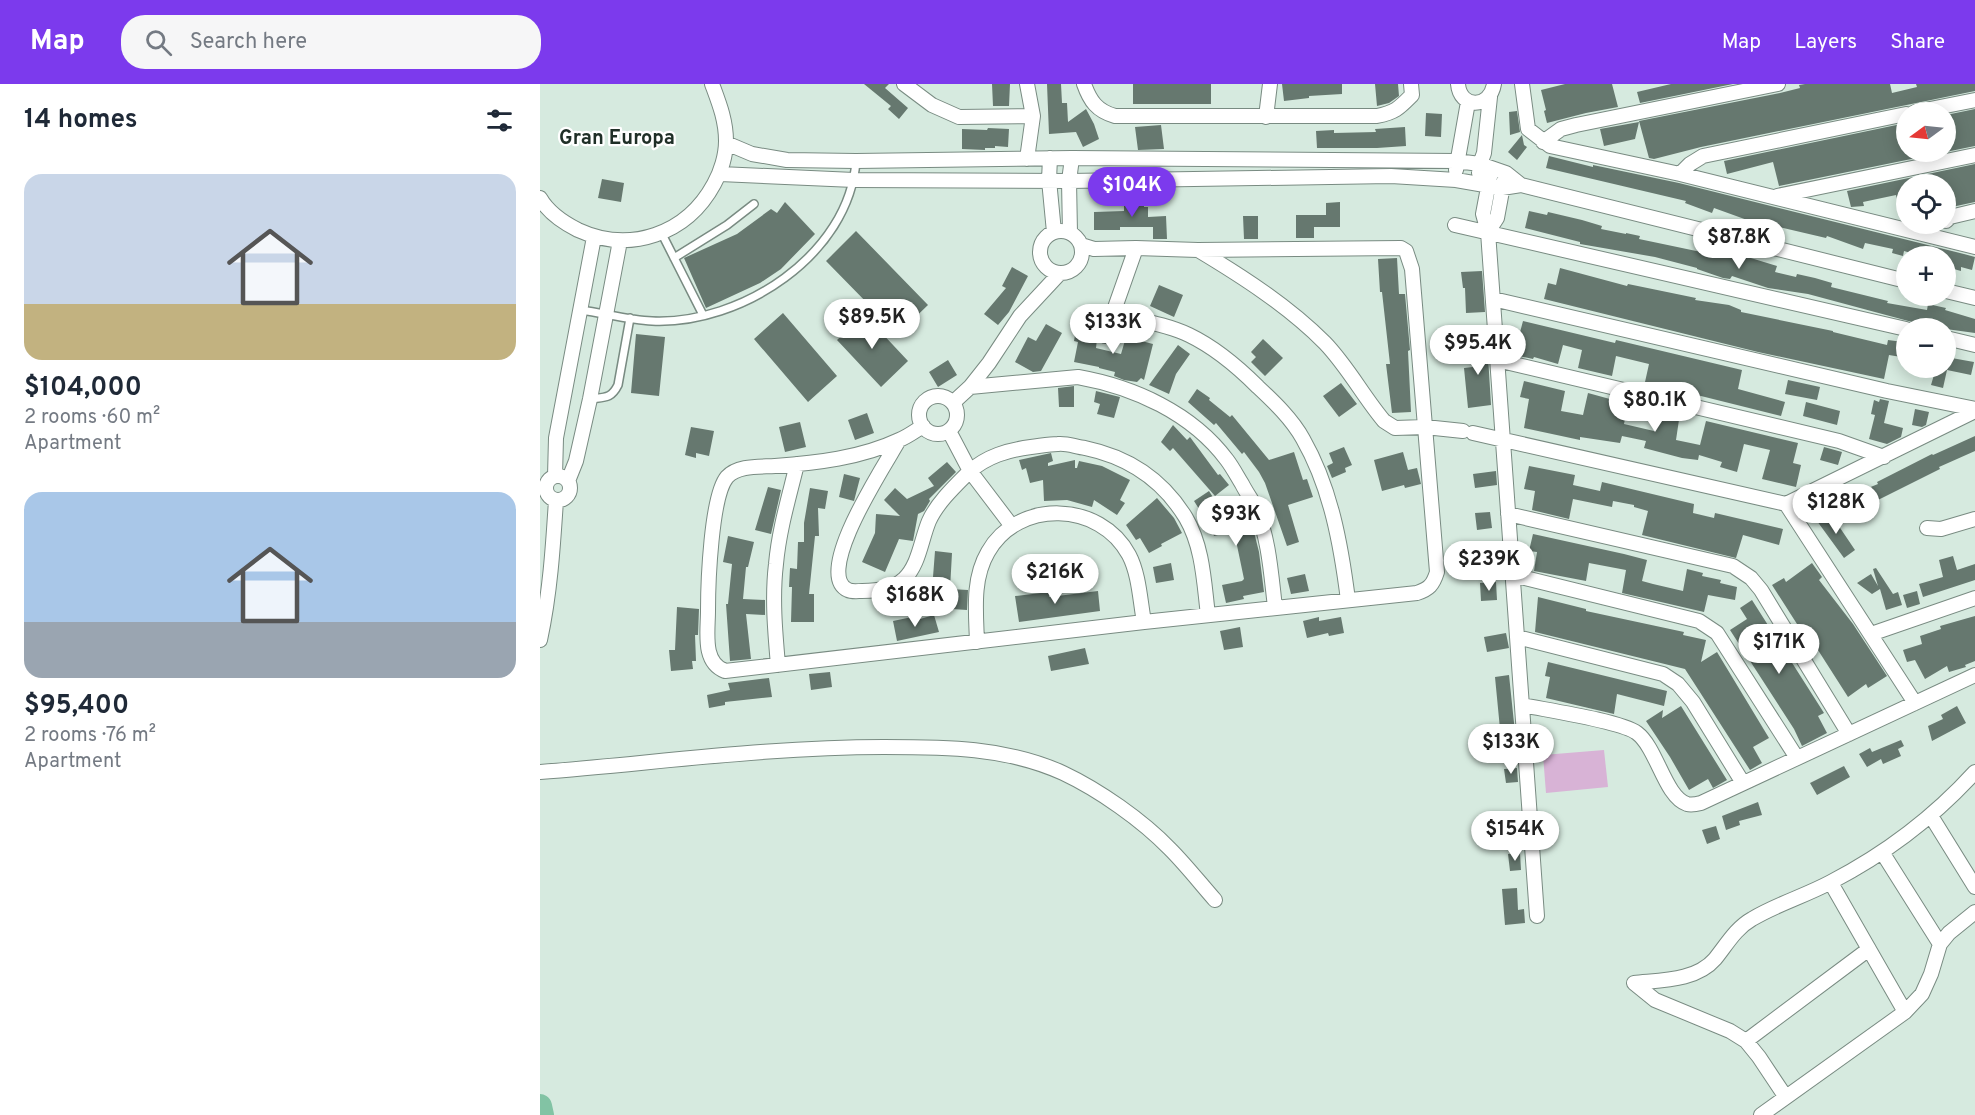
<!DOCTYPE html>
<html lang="en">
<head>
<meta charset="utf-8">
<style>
  :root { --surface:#fff; --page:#f6f6f7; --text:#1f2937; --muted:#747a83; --accent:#7c3aed }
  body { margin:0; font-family:Overpass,sans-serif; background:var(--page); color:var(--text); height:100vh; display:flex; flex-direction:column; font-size:22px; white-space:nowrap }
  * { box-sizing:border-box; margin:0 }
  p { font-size:20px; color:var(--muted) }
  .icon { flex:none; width:33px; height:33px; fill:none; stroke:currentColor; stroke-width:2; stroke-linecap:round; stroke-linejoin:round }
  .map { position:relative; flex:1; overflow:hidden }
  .sheet { display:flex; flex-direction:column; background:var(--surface); width:540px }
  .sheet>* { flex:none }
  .needle { width:39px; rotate:255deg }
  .fabs { position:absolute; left:1356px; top:18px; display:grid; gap:12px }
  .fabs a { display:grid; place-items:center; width:60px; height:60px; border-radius:50%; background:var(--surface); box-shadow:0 3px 15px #0003; font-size:30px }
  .price { position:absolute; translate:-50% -51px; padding:0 14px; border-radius:21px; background:#fff; color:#222; font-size:20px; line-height:39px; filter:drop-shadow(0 2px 3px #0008) }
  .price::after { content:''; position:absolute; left:50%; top:36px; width:18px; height:14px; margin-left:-9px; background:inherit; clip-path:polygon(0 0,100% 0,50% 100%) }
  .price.selected { background:var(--accent); color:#fff }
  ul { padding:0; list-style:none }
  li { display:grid; align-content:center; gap:12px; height:318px; padding:0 24px }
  li span { display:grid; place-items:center; height:186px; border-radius:18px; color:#555 }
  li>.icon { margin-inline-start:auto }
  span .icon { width:108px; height:108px; fill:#fffc; stroke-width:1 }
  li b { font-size:26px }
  h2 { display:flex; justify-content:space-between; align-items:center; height:72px; padding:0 24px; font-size:26px }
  header { display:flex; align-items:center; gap:36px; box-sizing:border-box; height:84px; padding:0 30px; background:var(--accent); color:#fff }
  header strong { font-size:28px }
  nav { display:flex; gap:33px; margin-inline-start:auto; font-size:21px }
  .search { width:420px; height:54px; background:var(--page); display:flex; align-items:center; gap:15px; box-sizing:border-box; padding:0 21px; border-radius:24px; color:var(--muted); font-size:22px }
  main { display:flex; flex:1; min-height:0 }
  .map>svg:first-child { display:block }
</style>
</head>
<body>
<header>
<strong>Map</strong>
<div class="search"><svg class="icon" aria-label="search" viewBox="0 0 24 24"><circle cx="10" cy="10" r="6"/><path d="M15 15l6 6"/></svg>Search here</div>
<nav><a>Map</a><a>Layers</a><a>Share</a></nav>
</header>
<main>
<section class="sheet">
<h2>14 homes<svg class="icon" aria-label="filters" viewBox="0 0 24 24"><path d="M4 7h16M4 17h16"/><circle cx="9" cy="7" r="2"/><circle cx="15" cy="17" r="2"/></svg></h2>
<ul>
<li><span style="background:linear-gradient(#c9d6e8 70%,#c2b280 0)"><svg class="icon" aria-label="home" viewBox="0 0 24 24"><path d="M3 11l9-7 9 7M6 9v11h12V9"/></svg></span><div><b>$104,000</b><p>2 rooms · 60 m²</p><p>Apartment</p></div></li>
<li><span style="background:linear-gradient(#a9c7e8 70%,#9aa5b1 0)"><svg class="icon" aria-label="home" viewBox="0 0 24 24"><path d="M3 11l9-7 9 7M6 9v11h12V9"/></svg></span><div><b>$95,400</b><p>2 rooms · 76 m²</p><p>Apartment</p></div></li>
</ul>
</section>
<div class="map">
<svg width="1435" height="1031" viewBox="0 0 1435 1031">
  <defs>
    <pattern id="water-rules" width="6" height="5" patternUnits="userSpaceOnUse" patternTransform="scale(1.5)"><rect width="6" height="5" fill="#82c3a4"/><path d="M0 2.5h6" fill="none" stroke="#6fa78c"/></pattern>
  </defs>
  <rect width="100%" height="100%" fill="#d6eadf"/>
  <path fill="#d8b3d6" d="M1064 666 1068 703 1006 709 1003 671Z"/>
  <path fill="url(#water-rules)" d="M536 473 537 486 489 490 488 477Z"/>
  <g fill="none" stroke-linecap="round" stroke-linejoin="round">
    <path stroke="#82c3a4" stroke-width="24" d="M0 1022 2 1031"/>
  </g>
  <path fill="#66786f" d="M324 0H349L345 4 368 24 359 35 348 25 351 22Z
    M452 0H470L469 22H453Z
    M507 0H521L522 19H527L528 38 546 25 554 40 559 55 543 63 536 48 509 50Z
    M593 0H671V20H593Z
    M742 0H802V10L769 12V14L744 17Z
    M835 0H858L859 12 849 19 837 22Z
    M1025 0H1072L1078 23 1046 29 1007 39 1004 27 1006 26 1001 6Z
    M1131 0H1193L1100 19 1097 8Z
    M1265 0H1350L1352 9 1377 3 1376 0H1435V7L1161 63 1114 75 1109 74 1099 37 1240 9 1260 4 1259 1Z
    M1435 25V62L1239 102 1233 78 1187 90 1184 77 1366 39V68H1406V55L1409 54 1406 31Z
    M977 27 980 48 970 51 969 28Z
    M886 29 902 30 901 53 885 52Z
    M1099 38 1095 55 1064 62 1060 45Z
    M621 41 624 65 598 66 595 43Z
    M865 43 866 62 837 64H777L776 47 794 46V49L836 48 835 45Z
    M448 44 469 45 468 63 455 62V64H445V66L422 65V45L447 46Z
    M982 51 984 61 987 63 977 76 968 68Z
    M1009 72 1053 83V81L1139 99 1424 170 1435 173 1432 186 1421 183V187L1410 184 1411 180 1406 178V172H1381L1364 167 1363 172 1352 169 1353 165 1325 159 1323 165 1287 152 1286 154 1210 136V137L1174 124 1172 129 1145 119 1146 117 1006 84Z
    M1435 80V118L1407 124 1406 100H1366V136H1362L1356 111 1323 118 1324 122 1311 123 1307 107Z
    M62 95 84 99 81 118 58 114Z
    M588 109H604V123H608V133L626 132 627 155H613V143H580V146H554V128L584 127V116H588Z
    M245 118 275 150 241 185 220 199 166 224 144 174 197 150 231 125 237 129Z
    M800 118V143H774V154H756V131H786V119Z
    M989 127 1007 131 1008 128 1042 136 1062 142 1061 145 1086 150V149L1100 152 1099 155 1161 168 1162 160 1200 173 1201 171 1237 182 1235 188 1256 193 1257 190 1275 194 1292 199 1291 203 1348 217 1347 219 1387 226 1388 220 1406 224 1405 226 1435 235V249L1406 245V243L1383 238V240L1372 238 1268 210 1228 204 1192 192 1190 195 1183 194 1157 185V184L1115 173 1040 160V158L985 144Z
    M703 132H718V155H704Z
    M316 147 388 221 361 247 333 225 286 177Z
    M857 174 859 210H865L870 266 868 267 871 328 852 329 846 280H850L842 208H840L838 175Z
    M472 183 488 192 469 228 458 241 444 230 466 204 462 202Z
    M1020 184 1087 202 1088 200 1156 214 1155 216 1189 221 1201 226V228L1293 247V248L1347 261 1348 256 1363 258 1361 273 1349 271 1344 295 1218 268 1004 215 1008 199 1016 201Z
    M942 187 945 228 926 229 925 204H923L921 188Z
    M619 201 643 211 634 233 610 222Z
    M243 229 297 292 268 318 214 255Z
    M324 230 368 277 341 303 297 256Z
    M983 237 1075 259 1076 256 1202 286 1198 305 1245 318 1241 332 1105 298 1109 280 1076 272 1072 292 1038 284 1042 266 1023 261 1018 280 994 273 993 275 974 271Z
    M506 240 522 249 501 287 493 288 475 278 488 253 496 257Z
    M537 240 558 246 556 264 581 270 586 253 613 260 604 296 601 294 597 298 584 296 574 292 575 288 559 284V283L534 278 538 258 534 257Z
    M96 250 125 253 119 312 91 309Z
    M723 255 743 274 725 292 711 278 716 273 711 268Z
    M947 256 951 321 928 324 924 284 933 283 930 257Z
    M638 261 650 270 636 290 629 310 609 301Z
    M1406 273 1434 278 1431 291 1407 286 1403 304 1391 301 1396 284H1406Z
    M408 276 417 291 398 303 389 288Z
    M1248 296 1280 303 1277 316 1245 310Z
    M984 297 1025 307 1021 327 1043 331 1048 309 1088 320 1084 340 1114 347 1117 326 1140 329 1136 356 1160 361 1166 337 1258 359 1253 379 1261 381 1256 403 1222 395 1230 366 1204 360 1197 388 1180 383 1182 378 1159 371 1158 376 1142 374 1104 364 1106 357 1082 352 1080 359 1040 353V356L984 344 989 315 980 313Z
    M801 299 817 320 799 333 783 312Z
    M534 302V323H519L518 304Z
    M657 305 670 314 669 316 690 333 692 331 729 376 754 368 763 396 767 395 773 413 748 421 759 458 747 462 725 399 719 388 704 368 702 370 676 339 674 341 648 318Z
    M556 307 580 313 574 334 557 330 560 320 554 318Z
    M1340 315 1349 317 1344 339 1363 344 1361 353 1347 360 1329 355 1335 331 1331 330 1334 316 1339 318Z
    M1266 318 1300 327 1297 341 1263 332Z
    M1375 325 1389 328 1386 341 1382 343 1372 341Z
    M327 329 334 349 315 356 308 336Z
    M260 338 266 363 245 368 239 343Z
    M633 341 647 356 650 353 678 391 680 390 689 401 675 412 633 364 630 367 621 358Z
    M151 343 174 347 169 372 156 369V374L145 371Z
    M1435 352V367L1399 383 1400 385 1342 414 1327 421V419L1313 426 1306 413 1338 400 1337 398 1392 370 1393 371Z
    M804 363 812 381 805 384 806 388 792 394 787 382 793 379 789 369Z
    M1284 363 1302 368 1298 381 1280 376Z
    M863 368 868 386 877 384 881 400 865 404 864 401 842 407 834 376Z
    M511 369 513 377 508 379V382L535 376V384H537L539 377 562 382 590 396 580 416 585 419 577 431 554 416 552 423 527 416 504 417 503 396 490 399 486 384 482 386 479 376Z
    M407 378 416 388 389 415 390 417 384 427 378 430 373 457 359 455 345 488 322 478 335 449 336 430 360 432 344 416 355 404 367 415 394 402 388 394Z
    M989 382 1035 391 1033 401 1060 407 1062 398 1154 420 1153 429 1174 434 1175 429 1243 445 1239 461 1203 451 1196 474 1102 451 1108 427 1094 423V421L1073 417 1072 423 1033 415 1029 435 992 426 995 407 984 405Z
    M956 387 957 401 935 404 933 390Z
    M304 390 320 394 314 417 299 413Z
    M228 403 241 406 231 450 215 446Z
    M270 404 288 407 285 425 278 424 279 452H275L269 510H274V538H251L252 503H249L250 484 257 485 258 458H264V439Z
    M669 407 685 432 705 426 711 449 714 448 719 468 724 508 703 512 704 515 686 519 682 501 702 497 704 495 694 447 674 452 671 444 654 417Z
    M617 414 634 434 642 449 621 460 622 462 609 469 600 454 596 456 586 441Z
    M950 428 952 444 937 446 935 429Z
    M1290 429 1315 466 1304 474 1277 437Z
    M993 450 1084 470 1107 476 1102 497 1113 500 1143 507 1147 485 1163 489 1162 492 1181 496 1180 499 1197 503 1195 516 1168 511 1164 528 1082 509 1086 486 1049 479 1046 497 994 487 997 468 989 467Z
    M188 452 214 458 208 483H206L203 515 225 516V531L206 530 211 575 190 577 186 520H188L192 480 183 478Z
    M931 465 932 490 915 491 914 466Z
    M395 467 412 469 410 505 428 506 427 526 397 524 389 494 393 493Z
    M1413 472 1417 486 1435 480V496L1383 513 1379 500 1403 493 1399 476Z
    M631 479 634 496 616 499 613 483Z
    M1272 479 1282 493 1279 496 1313 540 1347 592 1328 604 1326 600 1308 613 1269 552 1265 555 1256 541 1257 540 1232 501 1244 494 1246 498Z
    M1336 484 1353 510 1358 508 1362 521 1346 526 1340 505 1332 510 1317 499 1331 490 1338 502 1333 485Z
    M765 490 769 507 751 510 747 494Z
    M956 498 957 516 941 517 940 499Z
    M558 507 560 527 479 538 475 512 509 508V513Z
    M1377 507 1380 520 1367 524 1363 511Z
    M998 513 1046 525V527L1144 548 1143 551 1166 556 1161 578 1177 568 1229 654 1213 663 1222 679 1210 686 1145 585 995 548Z
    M1212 516 1284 629 1278 632 1287 649 1262 662 1254 645 1190 546 1207 535 1200 524Z
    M137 523 159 525 158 551H155L156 577H152L153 585 131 587 129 566H135Z
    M394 531 399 548 357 557 353 537 372 533 373 537Z
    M1435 532V577L1425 581 1426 583 1409 588 1407 582 1385 595 1375 576 1367 578 1363 566 1382 560 1380 552 1401 545 1400 542Z
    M779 533V537L801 533 804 549 789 552 788 549 767 554 763 537Z
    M700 543 703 563 684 566 680 547Z
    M966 549 969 564 947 568 944 553Z
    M545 564 549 580 511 587 508 572Z
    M1008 578 1127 607 1124 622 1077 610 1074 630 1006 614 1010 593 1005 592Z
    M290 588 292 603 271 606 269 590Z
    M969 591 976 658 953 660 952 645H960L955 593Z
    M229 594 232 613 185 618V621L169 624 167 611 190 606 188 599Z
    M1141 622 1187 696 1173 704 1168 695 1149 706 1130 673 1106 637 1123 626 1122 634Z
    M1417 622 1426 639 1392 657 1388 642 1403 635 1401 631Z
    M1361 656 1364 662 1358 665 1361 672 1343 680 1341 675 1327 683 1319 670 1330 664 1332 668Z
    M1304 682 1310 693 1277 711 1270 699Z
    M977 684 978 698 966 699 964 685Z
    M1218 718 1222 731 1199 737 1200 741 1186 746 1182 732Z
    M1176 742 1180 755 1167 760 1162 746Z
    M980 769 981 786 970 787 968 770Z
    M977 804 978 826 984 825 985 839 965 841 962 805Z"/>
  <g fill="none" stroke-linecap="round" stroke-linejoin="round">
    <defs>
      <path id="lane" d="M122 150 163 231
        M134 174 187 141 214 120
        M40 226C64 229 88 236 112 237 201 241 309 171 316 77
        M50 315C65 313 71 315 78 301L90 234"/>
      <path id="street" d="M364 0 392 21 419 33 493 32
        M544 0C550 17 557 27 575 32H837C856 28 859 24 872 11L871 0
        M918 0C920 25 950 25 954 0
        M982 0 988 45 1010 62 1140 90 1435 163
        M1375 28 1435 16
        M726 33 730 0
        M1003 58 1021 45 1036 41 1238 0
        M186 59 212 70 247 76 316 77 532 74 916 77 940 80 966 89 981 101 1366 197
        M510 74 509 96 514 148
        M487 75 493 32 487 0
        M916 86 928 18
        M939 89 940 80 944 69 950 13
        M180 90 314 96 529 97 851 92 916 96 962 104 981 101
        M1140 90 1150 80 1163 72 1366 30
        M950 93 943 130 948 148 997 832
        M1237 112 1435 71
        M0 114C8 128 24 139 38 146 90 170 147 150 174 100 181 88 186 71 186 57 186 36 179 19 172 0
        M1406 137 1410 133 1435 127
        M915 141 1366 245
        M500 168a21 21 0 1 1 42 0a21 21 0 1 1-42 0Z
        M948 148 957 134 964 96
        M530 149 529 97 532 74
        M541 161 554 165 596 164 565 252
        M658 166C703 193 748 222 785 259 808 283 823 312 844 337L855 344 885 343 923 347
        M1406 207 1435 214
        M953 215 1347 307 1435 325
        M574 230C598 236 626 240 649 251 674 263 698 283 718 303 734 318 752 335 763 355 791 404 801 461 808 516
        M1406 254 1435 261
        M957 276 1299 357 1344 373
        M430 303 538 293C594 303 652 329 687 376 693 384 697 392 702 400 706 408 712 416 716 424 729 455 731 490 735 523
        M379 331a19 19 0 1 1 38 0a19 19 0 1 1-38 0Z
        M414 320 417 315 430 303 449 279 480 232 520 189
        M383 342C375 347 367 353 359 356 321 374 276 379 235 382 220 383 198 381 187 393 171 412 168 500 168 527 168 548 162 578 185 587L604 538 877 509C889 505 893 501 897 488L872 185 866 167 861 164 658 166 596 164
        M409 347 430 387 471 441
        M933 349 1246 420 1375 619
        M359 356C347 378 272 490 308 506 312 508 318 507 322 507 335 507 354 505 364 495 379 481 381 456 389 437 397 419 415 402 429 388 447 372 468 366 491 363 500 362 509 360 518 360 527 359 536 363 545 364 588 373 623 396 646 434 663 463 664 499 668 531
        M6 404a12 12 0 1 1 24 0a12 12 0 1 1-24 0Z
        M15 392 16 354 54 153
        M28 397 36 377 50 315 80 157
        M1246 420 1435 327
        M968 430 1193 482 1211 494 1221 506 1309 650
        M1387 444 1401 445 1435 435
        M973 491 1159 537 1177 549 1257 674
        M1331 550 1435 514
        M977 553 1123 590 1138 600 1153 618 1203 699
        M0 556C10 510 13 463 16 416
        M437 558C436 528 432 495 448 468 478 415 560 417 589 471 599 490 600 516 604 538
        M238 581C235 547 232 513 236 480 239 446 249 413 257 380
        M982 621C1006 626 1081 637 1097 649 1117 664 1125 713 1147 720 1151 721 1157 720 1161 719L1435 591
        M0 688C115 679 229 663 344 663 405 663 466 663 523 689 559 706 602 736 630 765 646 781 660 799 675 816
        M1391 732 1435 803
        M1342 768 1400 860
        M1291 799 1365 928
        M1094 899C1121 896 1156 897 1175 875 1187 860 1196 844 1212 835 1237 820 1265 812 1291 798 1345 770 1394 733 1435 688
        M1094 899 1115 916 1190 947 1206 957 1219 973 1245 1012
        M1206 957 1329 865
        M1221 1031 1365 928 1382 910 1391 890 1400 860 1409 849 1435 828"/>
    </defs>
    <use href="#lane" stroke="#798b82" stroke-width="10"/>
    <use href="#street" stroke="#798b82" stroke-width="16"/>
    <use href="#lane" stroke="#fff" stroke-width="7"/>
    <use href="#street" stroke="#fff" stroke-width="14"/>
  </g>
  <g text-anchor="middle" stroke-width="4.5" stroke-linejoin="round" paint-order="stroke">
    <g font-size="20" font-weight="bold" fill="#1f2f27" stroke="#fff">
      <text x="77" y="60">Gran Europa</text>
    </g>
  </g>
</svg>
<div class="fabs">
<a><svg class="needle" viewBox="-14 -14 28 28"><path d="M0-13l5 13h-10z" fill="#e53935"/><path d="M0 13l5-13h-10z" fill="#747a83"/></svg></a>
<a><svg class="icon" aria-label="locate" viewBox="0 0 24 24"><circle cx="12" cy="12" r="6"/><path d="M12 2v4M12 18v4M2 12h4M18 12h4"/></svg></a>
<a>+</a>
<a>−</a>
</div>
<b class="price selected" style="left:592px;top:134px">$104K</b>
<b class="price" style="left:1199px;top:186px">$87.8K</b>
<b class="price" style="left:332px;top:266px">$89.5K</b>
<b class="price" style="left:573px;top:271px">$133K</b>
<b class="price" style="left:938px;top:292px">$95.4K</b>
<b class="price" style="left:1115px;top:349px">$80.1K</b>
<b class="price" style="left:1296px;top:451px">$128K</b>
<b class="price" style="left:696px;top:463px">$93K</b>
<b class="price" style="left:949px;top:508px">$239K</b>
<b class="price" style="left:515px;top:521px">$216K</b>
<b class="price" style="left:375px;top:544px">$168K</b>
<b class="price" style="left:1239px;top:591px">$171K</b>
<b class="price" style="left:971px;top:691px">$133K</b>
<b class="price" style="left:975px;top:778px">$154K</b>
</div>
</main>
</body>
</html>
